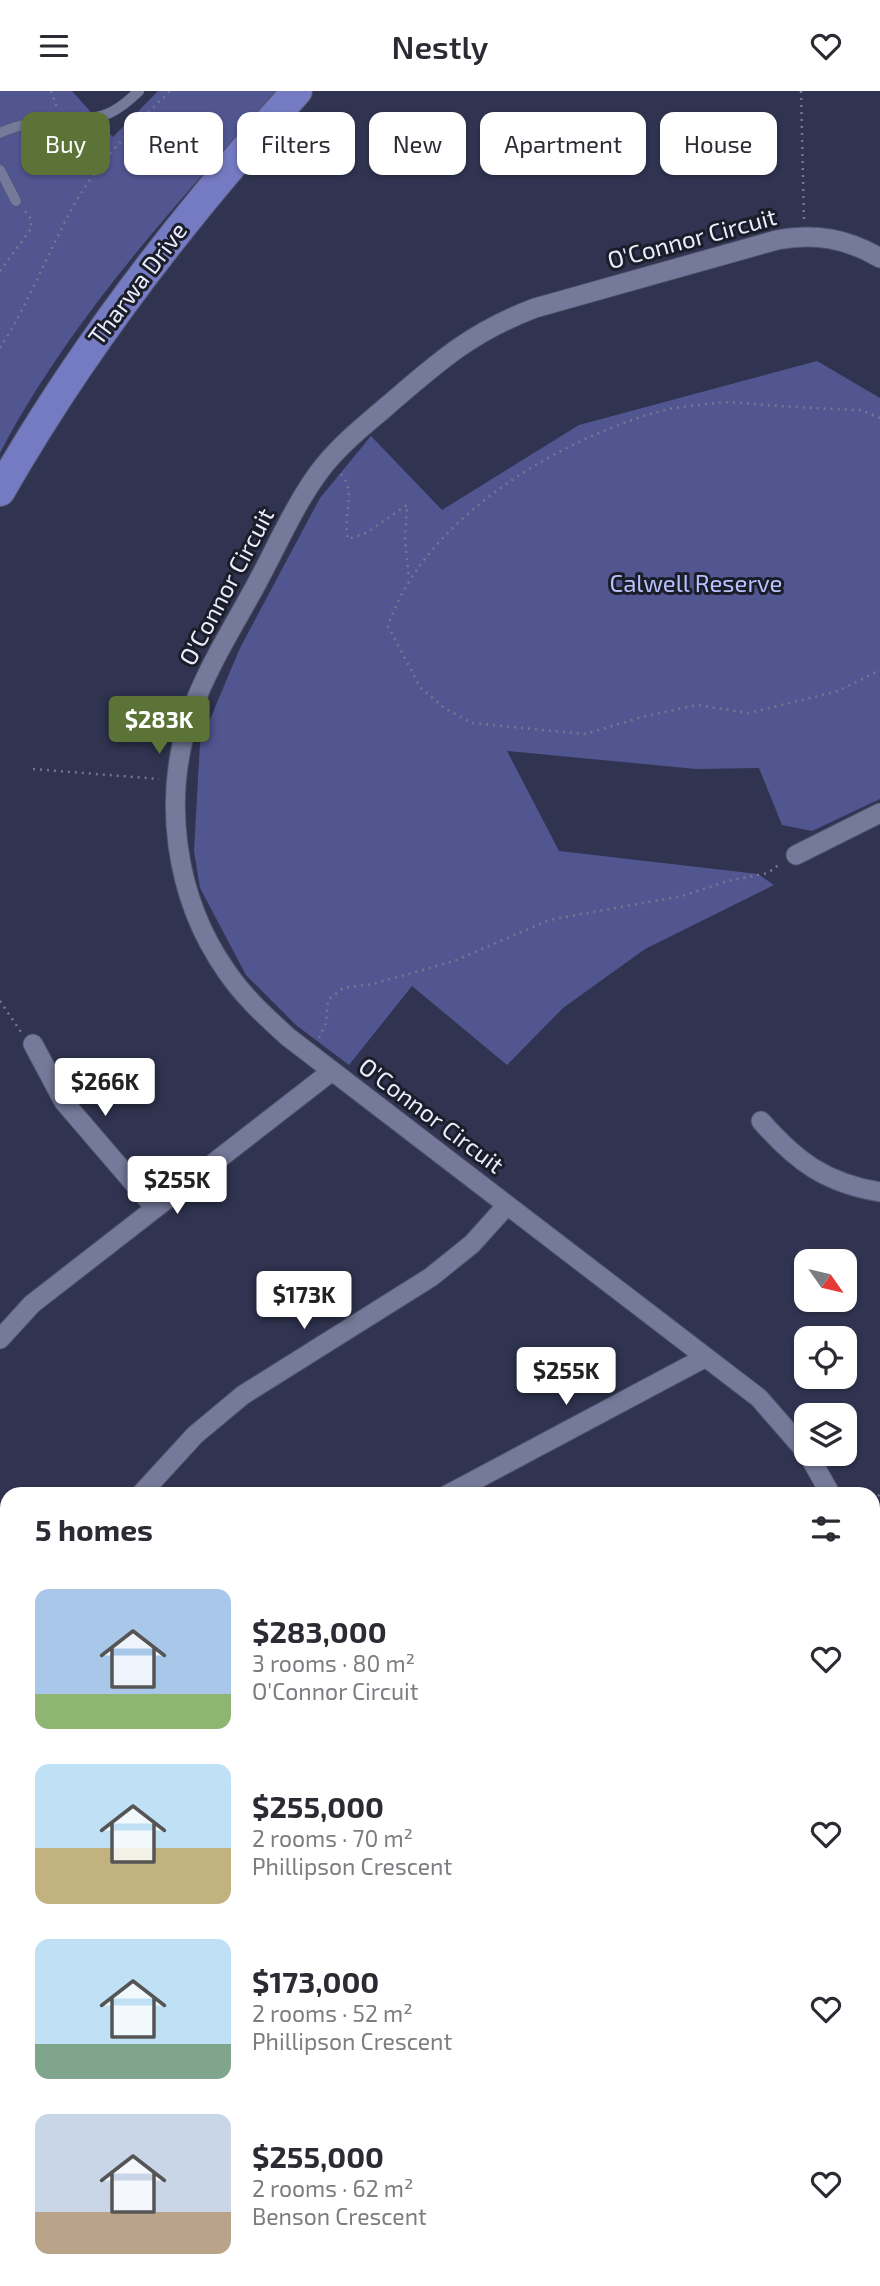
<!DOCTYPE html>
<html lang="en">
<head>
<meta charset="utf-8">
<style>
  :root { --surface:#fff; --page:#f2f2f3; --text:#2b2b33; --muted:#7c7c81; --accent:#5b7337 }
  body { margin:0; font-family:"Exo 2",sans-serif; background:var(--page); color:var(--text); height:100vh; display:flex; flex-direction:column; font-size:26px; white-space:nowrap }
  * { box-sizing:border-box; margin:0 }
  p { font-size:23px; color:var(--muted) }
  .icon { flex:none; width:38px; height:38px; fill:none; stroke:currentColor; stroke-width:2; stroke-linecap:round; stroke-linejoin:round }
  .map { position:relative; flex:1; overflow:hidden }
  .panel { position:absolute; left:0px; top:1396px; width:880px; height:800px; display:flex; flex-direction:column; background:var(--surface); border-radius:21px 21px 0 0; box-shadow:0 2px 5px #0004 }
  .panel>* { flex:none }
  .banner { position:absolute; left:21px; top:21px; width:838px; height:63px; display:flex; gap:14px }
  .needle { width:46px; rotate:124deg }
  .buttons { position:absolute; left:794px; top:1158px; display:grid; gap:14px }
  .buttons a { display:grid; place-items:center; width:63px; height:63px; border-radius:14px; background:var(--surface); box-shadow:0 2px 5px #0004; font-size:35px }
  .price { position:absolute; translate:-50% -60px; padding:0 16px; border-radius:7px; background:#fff; color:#222; font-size:23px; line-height:46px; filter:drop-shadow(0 2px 4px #0008) }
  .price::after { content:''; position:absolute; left:50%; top:42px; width:21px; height:16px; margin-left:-10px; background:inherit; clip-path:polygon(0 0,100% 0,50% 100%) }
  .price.active { background:var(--accent); color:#fff }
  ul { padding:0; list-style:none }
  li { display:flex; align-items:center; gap:21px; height:175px; padding:0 35px }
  li span { display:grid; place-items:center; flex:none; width:196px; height:140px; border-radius:14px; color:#555 }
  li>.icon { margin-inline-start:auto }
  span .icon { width:84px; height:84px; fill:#fffc; stroke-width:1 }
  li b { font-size:30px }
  h2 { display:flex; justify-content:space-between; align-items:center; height:84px; padding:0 35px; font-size:30px }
  .chip { padding:0 24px; border-radius:14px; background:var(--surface); box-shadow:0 2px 5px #0004; font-size:24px; line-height:63px }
  .chip.active { background:var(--accent); color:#fff }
  header { display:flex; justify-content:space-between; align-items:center; height:91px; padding:0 35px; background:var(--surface); font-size:32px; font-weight:600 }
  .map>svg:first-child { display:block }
</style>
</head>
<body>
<header><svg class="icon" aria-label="menu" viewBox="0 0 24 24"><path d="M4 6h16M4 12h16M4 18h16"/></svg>Nestly<svg class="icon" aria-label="heart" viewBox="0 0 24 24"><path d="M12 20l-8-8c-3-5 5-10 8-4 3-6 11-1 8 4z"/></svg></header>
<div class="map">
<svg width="880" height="2195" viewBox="0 0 880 2195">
  <rect width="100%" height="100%" fill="#303450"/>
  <path fill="#383c5f" d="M0 1971H7V2189H114L108 2195H0Z
    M222 2189H672L678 2195H215Z"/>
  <path fill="#515691" d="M0 0H72L113 46 158 0H279C178 109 69 230 0 362Z
    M817 270 880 307V708L812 740 782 734 759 677 696 678 507 660 559 760 758 783 774 794 645 858 563 917 507 974 412 895 349 974 296 934 246 884 200 797 194 760 200 652 240 557 320 407 371 345 442 419 579 334Z"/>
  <path fill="#3d4085" stroke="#666a89" stroke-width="2" d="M880 1715V1739L873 1741V1721Z
    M880 1801V1841L873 1842V1802Z
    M873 1906 880 1909 879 1942 873 1939Z
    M878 2114 880 2115V2144L873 2141V2123Z
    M873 2145 880 2148 878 2175 873 2173Z
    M383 2189H509L507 2195H381Z
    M836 2189H860L858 2195H840L835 2193Z"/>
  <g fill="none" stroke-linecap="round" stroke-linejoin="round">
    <defs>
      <path id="lane" d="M0 42C32 27 63 32 97 26 114 23 127 11 139 0
        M0 79 16 110
        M0 2148 7 2146
        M160 2189 169 2195"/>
      <path id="street" d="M796 764 880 722
        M33 953 64 1011 155 1117
        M761 1030C797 1071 826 1092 880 1101
        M0 1248 32 1213 332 980
        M807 1362 759 1307 288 946C266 926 244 906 227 881 174 806 161 705 192 619 208 575 235 533 257 492 277 455 294 415 319 381 338 355 363 336 387 315 438 271 471 241 535 217L777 149C815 142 846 147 880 167
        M808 1363 831 1404
        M140 1404 195 1344 243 1304 431 1186 472 1153 507 1114
        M447 1404 706 1266
        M873 1553 880 1585
        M0 1561 7 1562
        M873 1873 880 1872
        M873 1995 876 1988"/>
      <path id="secondary" d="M873 1677 880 1676
        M146 2195 151 2189"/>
      <path id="primary" d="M0 400C83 255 185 123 297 0"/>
    </defs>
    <use href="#lane" stroke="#4f526a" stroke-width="11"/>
    <use href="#street" stroke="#4f526a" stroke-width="21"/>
    <use href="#secondary" stroke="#4f526a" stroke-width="28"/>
    <use href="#primary" stroke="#4f526a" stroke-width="32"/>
    <path stroke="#73778f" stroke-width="2.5" stroke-dasharray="2 5" stroke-linecap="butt" d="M51 0 57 17
      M801 0 804 130
      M0 180 31 138V128L25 120
      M0 257C29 212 48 161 74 114 99 70 134 35 170 0
      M880 327 861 319C829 318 797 316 765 314 749 313 732 310 717 312 697 314 673 316 654 322 552 352 423 430 388 535L420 596 444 617 472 632 532 638 586 643 642 626 697 614 749 622 838 600 880 579
      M341 383C357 400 342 427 348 448L366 442 407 414 405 448 409 488
      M33 678 159 688
      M0 910 21 941
      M319 947 326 932 328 909 343 897 373 893 454 870 549 829 682 805 728 790 768 782 781 772
      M873 1410 880 1403
      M873 1501 880 1532
      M873 1605 880 1640
      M879 1653H880
      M0 1736 7 1737
      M0 2168 7 2182
      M11 2189 14 2195
      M203 2189 210 2195
      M717 2189 725 2195
      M775 2195 778 2189"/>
    <use href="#lane" stroke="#757a9a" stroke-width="10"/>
    <use href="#street" stroke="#757a9a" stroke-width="19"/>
    <use href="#secondary" stroke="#757a9a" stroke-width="26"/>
    <use href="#primary" stroke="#747bc2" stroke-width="30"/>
  </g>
  <g text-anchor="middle" stroke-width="6" stroke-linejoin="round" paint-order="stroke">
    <g font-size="24" fill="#eaedff" stroke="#1b1d29">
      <text transform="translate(692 148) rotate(-15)" y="8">O'Connor Circuit</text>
      <text transform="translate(138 193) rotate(-53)" y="8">Tharwa Drive</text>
      <text transform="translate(227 496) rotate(-62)" y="8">O'Connor Circuit</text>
      <text transform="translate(431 1025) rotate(37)" y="8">O'Connor Circuit</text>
    </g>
    <g font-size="24" fill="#b8c1fe" stroke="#1b1d29">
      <text x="696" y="501">Calwell Reserve</text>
    </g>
  </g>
</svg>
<div class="buttons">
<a><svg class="needle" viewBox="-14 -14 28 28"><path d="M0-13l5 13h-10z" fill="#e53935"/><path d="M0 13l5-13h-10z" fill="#7c7c81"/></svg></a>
<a><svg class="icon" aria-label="locate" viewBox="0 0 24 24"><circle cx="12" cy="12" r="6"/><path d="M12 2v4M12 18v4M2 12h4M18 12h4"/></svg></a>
<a><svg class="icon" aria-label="layers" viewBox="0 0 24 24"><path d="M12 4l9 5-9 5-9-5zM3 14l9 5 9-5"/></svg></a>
</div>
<b class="price active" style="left:159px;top:665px">$283K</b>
<b class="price" style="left:105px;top:1027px">$266K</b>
<b class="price" style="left:177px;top:1125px">$255K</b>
<b class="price" style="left:304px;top:1240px">$173K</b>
<b class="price" style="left:566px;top:1316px">$255K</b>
<div class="banner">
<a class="chip active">Buy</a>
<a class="chip">Rent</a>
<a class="chip">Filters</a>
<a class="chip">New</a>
<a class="chip">Apartment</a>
<a class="chip">House</a>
</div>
<section class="panel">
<h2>5 homes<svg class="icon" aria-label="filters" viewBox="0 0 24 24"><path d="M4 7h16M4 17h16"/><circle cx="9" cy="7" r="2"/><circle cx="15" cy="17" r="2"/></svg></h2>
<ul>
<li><span style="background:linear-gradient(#a9c7e8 75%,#8fb573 0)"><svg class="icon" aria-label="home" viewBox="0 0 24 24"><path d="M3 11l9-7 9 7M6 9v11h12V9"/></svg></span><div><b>$283,000</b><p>3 rooms · 80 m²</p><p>O'Connor Circuit</p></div><svg class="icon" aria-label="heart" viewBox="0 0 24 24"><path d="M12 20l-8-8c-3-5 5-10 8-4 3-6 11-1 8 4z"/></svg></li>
<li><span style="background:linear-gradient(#bfe0f5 60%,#c2b280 0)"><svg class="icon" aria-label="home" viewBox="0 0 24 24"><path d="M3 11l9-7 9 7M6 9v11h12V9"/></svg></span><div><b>$255,000</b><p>2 rooms · 70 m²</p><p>Phillipson Crescent</p></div><svg class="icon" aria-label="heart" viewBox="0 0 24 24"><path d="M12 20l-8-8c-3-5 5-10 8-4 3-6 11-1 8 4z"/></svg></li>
<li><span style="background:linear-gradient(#bfe0f5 75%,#7fa58c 0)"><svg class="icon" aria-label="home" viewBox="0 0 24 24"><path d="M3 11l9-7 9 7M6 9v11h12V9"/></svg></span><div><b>$173,000</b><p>2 rooms · 52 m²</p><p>Phillipson Crescent</p></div><svg class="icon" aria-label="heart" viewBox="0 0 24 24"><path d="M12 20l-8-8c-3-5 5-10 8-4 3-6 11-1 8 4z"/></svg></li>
<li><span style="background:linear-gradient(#c9d6e8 70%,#b9a48a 0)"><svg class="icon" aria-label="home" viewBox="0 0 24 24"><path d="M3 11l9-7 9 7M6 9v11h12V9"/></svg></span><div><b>$255,000</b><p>2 rooms · 62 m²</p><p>Benson Crescent</p></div><svg class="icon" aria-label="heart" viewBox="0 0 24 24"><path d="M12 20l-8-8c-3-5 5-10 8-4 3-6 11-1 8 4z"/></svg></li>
</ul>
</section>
</div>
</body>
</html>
